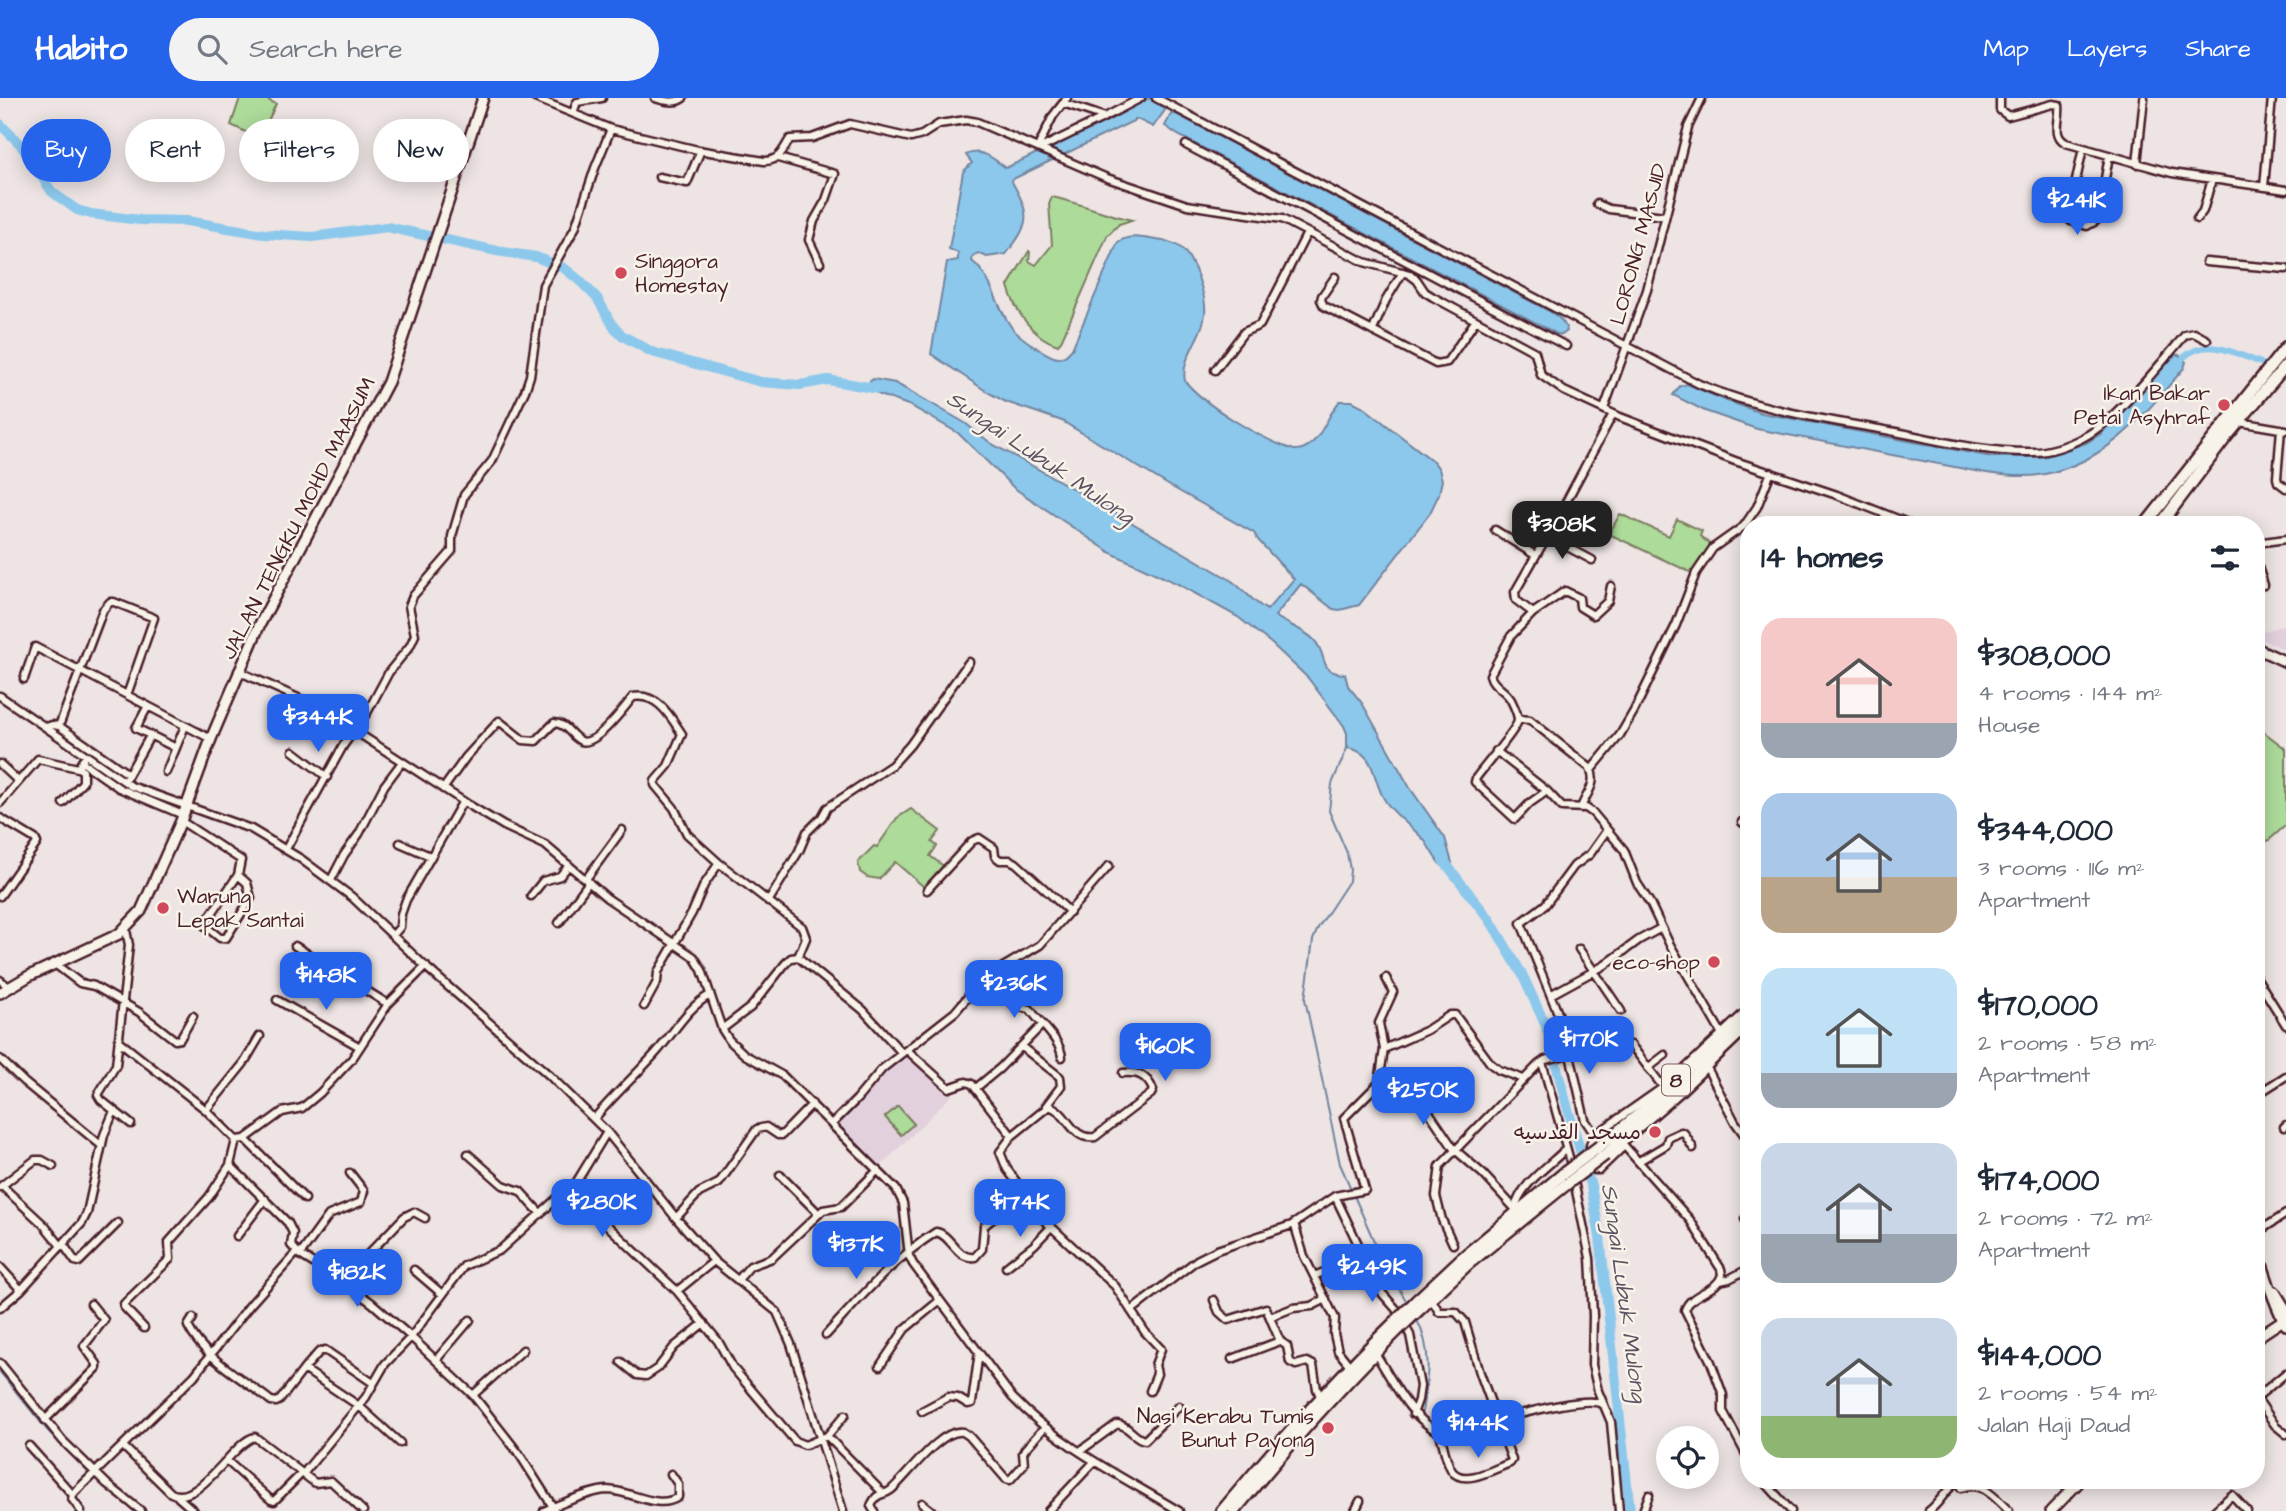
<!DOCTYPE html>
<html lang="en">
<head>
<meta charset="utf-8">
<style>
  :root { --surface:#fff; --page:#f2f2f3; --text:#1f2937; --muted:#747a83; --accent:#2563eb }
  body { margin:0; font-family:"Architects Daughter","Playpen Sans Arabic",sans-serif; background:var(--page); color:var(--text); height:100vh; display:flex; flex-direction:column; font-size:26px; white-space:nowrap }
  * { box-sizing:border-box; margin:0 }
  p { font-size:23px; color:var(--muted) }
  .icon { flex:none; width:38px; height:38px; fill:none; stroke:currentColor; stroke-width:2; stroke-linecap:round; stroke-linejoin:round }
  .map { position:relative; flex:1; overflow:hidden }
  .drawer { position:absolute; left:1740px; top:418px; width:525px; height:973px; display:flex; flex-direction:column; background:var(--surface); border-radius:28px; box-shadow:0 4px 18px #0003 }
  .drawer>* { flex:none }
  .banner { position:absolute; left:21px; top:21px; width:665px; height:63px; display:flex; gap:14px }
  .controls { position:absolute; left:1656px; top:1328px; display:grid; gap:14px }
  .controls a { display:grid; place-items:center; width:63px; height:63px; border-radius:50%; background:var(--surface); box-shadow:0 4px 18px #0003; font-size:35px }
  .price { position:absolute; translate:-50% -60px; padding:0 16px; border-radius:14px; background:var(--accent); color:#fff; font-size:23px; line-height:46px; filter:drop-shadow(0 2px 4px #0008) }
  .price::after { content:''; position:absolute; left:50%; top:42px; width:21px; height:16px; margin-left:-10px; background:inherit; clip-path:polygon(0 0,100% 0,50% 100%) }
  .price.on { background:#222; color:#fff }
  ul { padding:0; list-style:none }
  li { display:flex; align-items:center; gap:21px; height:175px; padding:0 21px }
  li span { display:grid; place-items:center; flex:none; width:196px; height:140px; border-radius:21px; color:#555 }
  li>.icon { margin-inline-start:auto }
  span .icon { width:84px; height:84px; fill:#fffc; stroke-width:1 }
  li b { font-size:30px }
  h2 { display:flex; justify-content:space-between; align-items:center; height:84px; padding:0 21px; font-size:30px }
  .pill { padding:0 24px; border-radius:32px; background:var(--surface); box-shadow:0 4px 18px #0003; font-size:24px; line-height:63px }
  .pill.on { background:var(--accent); color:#fff }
  header { display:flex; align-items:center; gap:42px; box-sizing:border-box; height:98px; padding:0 35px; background:var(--accent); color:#fff }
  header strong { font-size:33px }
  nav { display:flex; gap:38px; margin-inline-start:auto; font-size:24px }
  .search { width:490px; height:63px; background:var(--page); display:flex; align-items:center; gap:18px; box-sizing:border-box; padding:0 24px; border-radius:38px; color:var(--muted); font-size:26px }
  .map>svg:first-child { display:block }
</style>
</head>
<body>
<header>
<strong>Habito</strong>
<div class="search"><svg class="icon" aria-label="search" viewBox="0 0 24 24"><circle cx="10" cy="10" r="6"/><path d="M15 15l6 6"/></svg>Search here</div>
<nav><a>Map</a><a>Layers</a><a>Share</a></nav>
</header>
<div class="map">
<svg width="2286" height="1413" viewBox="0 0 2286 1413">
  <rect width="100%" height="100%" fill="#ede4e3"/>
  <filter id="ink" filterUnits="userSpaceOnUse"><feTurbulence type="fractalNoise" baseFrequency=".0143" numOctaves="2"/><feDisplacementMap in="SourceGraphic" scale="14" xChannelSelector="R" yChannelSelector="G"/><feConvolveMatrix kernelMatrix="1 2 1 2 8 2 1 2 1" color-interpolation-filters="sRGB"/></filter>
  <g filter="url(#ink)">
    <path fill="#e2d1dd" d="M2286 526V552L2256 539V536Z
      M905 957H911L952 997 880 1069 838 1025V1023L859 1004 879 980Z"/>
    <path fill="#addb9a" stroke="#7c7d62" stroke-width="2" d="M240 0H264L276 6 267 25 262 24 254 38 231 27Z
      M1052 99C1079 105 1105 116 1132 122L1119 126 1107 138 1062 241 1058 247C1032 239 1015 213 1008 188L1029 153 1030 154 1029 163 1036 167 1052 147 1049 106Z
      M1620 416 1669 438 1677 421 1702 433 1700 438 1712 448 1694 476 1609 436Z
      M2256 628 2286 651V727L2268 743 2256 734Z
      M911 711 940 733 932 744 937 748 930 758 945 769 938 779 924 789 895 764 879 781 867 779 860 774 858 764 874 748 877 749 897 720Z
      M898 1008 914 1026 901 1037 885 1019Z"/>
    <path fill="#8cc8ec" stroke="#72849f" stroke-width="2" d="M1149 0 1168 8 1153 29 1137 21 1011 82C1030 116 1032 124 1006 156L987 159 978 155 973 158 972 163C993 180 996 209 1012 230 1018 238 1048 259 1058 260 1065 260 1068 255 1072 251L1118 144C1129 137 1137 139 1150 141 1160 143 1173 143 1181 150 1194 161 1207 199 1205 216 1203 240 1180 259 1185 283 1206 309 1263 342 1294 352 1319 353 1325 319 1340 303H1352L1362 308 1434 364 1439 371 1442 382 1439 396 1430 415 1359 507 1340 512 1333 511 1301 486 1275 518C1287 527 1304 531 1314 542 1329 558 1317 575 1345 576L1348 588 1362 605 1410 690 1445 740 1452 765 1450 772C1437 768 1432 753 1425 743 1413 729 1396 719 1386 704 1371 683 1378 654 1347 650V635L1344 628 1308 580 1272 546 1238 519 1178 486 1111 455 1014 390 958 335 911 308 880 297 869 290 868 285 873 281 895 285 915 296 965 325 992 346 1058 382 1229 481C1243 490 1252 504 1267 512L1294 481 1258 442 1254 435 1170 388 1062 323 1006 304 989 295 931 256 947 164 958 162V155L949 151 963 74 972 65 966 57C981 49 994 61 1006 70Z
      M1171 16H1176L1534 205C1546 212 1564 218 1567 233L1562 237 1557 236 1178 37 1165 28Z
      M2175 257H2179L2186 264 2184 270C2143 318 2110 362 2045 376 2021 381 1993 376 1970 372L1757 331 1705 313 1673 297 1680 288 1687 286 1727 303 1762 315 1992 359H2044L2086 345 2102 335Z"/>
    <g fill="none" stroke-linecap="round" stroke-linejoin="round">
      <path stroke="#72849f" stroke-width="2" d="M1348 648 1332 686 1329 713 1347 755 1350 772 1349 783 1318 830 1313 842 1305 901 1340 1066 1381 1159 1408 1206
        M1416 1220C1433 1252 1428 1280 1422 1314
        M0 1274 47 1332 89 1375
        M95 1380 134 1413"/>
      <path stroke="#8cc8ec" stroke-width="6" d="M2183 260C2207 238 2234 255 2261 265"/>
      <path stroke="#8cc8ec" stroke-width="10" d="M0 26 20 46 52 94 77 112 91 116 140 122 187 123 264 136 312 139 387 129 497 153 536 159 564 170 579 182 597 200 614 229 623 238 652 254 761 284 800 287 828 282 879 291
        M1443 762 1490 822 1522 876 1546 928 1567 1008 1591 1088 1600 1139 1630 1413"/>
      <defs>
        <path id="street" d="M535 0 611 31 698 52 764 63C780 63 782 53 790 41L812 40 850 26 911 40 922 37 939 26 966 22 977 24 1107 80 1187 107 1282 121 1364 164 1409 176 1417 182 1425 194 1433 199 1535 254 1541 277 1564 293 1620 319 1735 363 1837 397 1913 427
          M655 0C665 3 675 6 683 0
          M1156 0 1699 286C1762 313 1829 322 1896 334 1941 343 1987 355 2033 354 2050 354 2069 347 2084 339 2114 324 2162 264 2185 237L2194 235 2207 242
          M2000 0V12L2008 18 2053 6 2059 7C2061 22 2051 37 2066 45L2172 75 2286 92
          M1063 5 1105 19 1141 0
          M573 15 577 4 602 0
          M1186 47 1566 248
          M1038 49 1053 18 1067 0
          M1041 50 1105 19
          M2083 50 2068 120 2071 123 2087 128 2096 123 2099 114 2109 58
          M778 60 835 76 826 102 814 123 809 142 820 165
          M2137 66 2144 0
          M659 79 687 85 701 52
          M2264 89 2272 0
          M1597 106 1609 111 1664 118
          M2197 121 2203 113 2212 81
          M2206 164 2286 171
          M1335 179 1322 198 1321 202 1324 208 1436 266 1447 264 1476 222
          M1373 232 1386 202 1403 174
          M1215 272 1244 234 1260 227 1307 135
          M1604 311 1647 192 1688 29 1702 0
          M2239 324 2286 332
          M2281 331 2277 380 2278 384 2286 390
          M1495 432 1535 457
          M1547 438 1592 462
          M2256 445 2286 441
          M2256 463 2264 487
          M1533 515 1565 493 1579 500 1580 509 1593 517 1608 503 1611 488
          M238 573 318 609 469 707 504 728 545 747 607 800 694 859 702 872 722 931 729 942 745 957 783 978 896 1091 903 1105 909 1158 913 1166 1012 1299C1059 1348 1121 1378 1179 1413
          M24 581 35 549 211 641
          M0 598 131 688 251 731 301 761 352 799 427 870 549 977 607 1034 676 1120 714 1163 777 1214 791 1246 843 1413
          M148 608 136 630 176 650
          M1518 621 1530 622 1590 670C1598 686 1586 695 1581 710
          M59 628 103 512 110 504H114L154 520 127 597
          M46 629 52 627 59 628 128 676
          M293 653 327 679
          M1496 653 1547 693 1562 709 1586 710 1593 715 1624 752 1637 785 1650 805 1669 845 1723 938
          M82 664 119 690 183 717
          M0 666 18 683
          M1591 672 1620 637 1634 613 1676 527 1696 475 1713 450 1744 428 1757 409 1771 374
          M166 674 185 628
          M127 679 150 638
          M443 691 466 659 499 623 523 642 536 643 554 625C568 626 570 638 581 643 595 649 625 609 633 599 658 595 670 618 682 636L668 668 655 683V687L674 710 687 736 719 765 802 829 806 840 798 859 863 912 902 955
          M1547 693 1530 705 1515 721 1475 684 1476 680C1483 670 1518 630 1518 622 1518 617 1513 606 1511 602 1505 591 1493 589 1490 577L1511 538 1533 515 1516 502 1515 494 1558 419 1613 316
          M0 705 38 661 78 670 83 662
          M63 705 83 684V673L78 670
          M0 720 35 741 37 745 0 798
          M181 723 241 762 238 777 204 827 220 840H226L251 800 247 785 238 777
          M1742 724 1748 729
          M400 745 430 758
          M286 751 343 648 368 613 389 574 410 548 415 537 409 508 413 498 452 453V438L464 397 492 363 525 293 530 278 543 187 575 130 595 70 611 31
          M586 781 622 732
          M331 782 344 757 359 736 384 688 402 664
          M927 792 972 743 979 740 994 750 995 758 1000 762H1010L1016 765 1070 814
          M531 798 543 783 560 778 569 767
          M768 804 799 753 807 734 822 719 827 710 892 667 910 647 969 564
          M559 825 589 784
          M126 832 129 847 116 967 98 997 101 1002 131 1026
          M394 836 400 829 401 816 406 802 463 703
          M295 848 388 906
          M1579 851 1621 913
          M55 866 80 885 94 888 139 914 175 942 180 941 193 918
          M2256 879 2286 927
          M0 882 9 889
          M974 892 983 895 999 891 1015 908 1030 911C1041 927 1060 941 1062 959
          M1552 896 1605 867 1639 842 1661 830
          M277 902 360 949
          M644 908 657 884 658 874 692 815 704 787 719 765
          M722 931 751 909 785 866 791 860 798 859
          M120 944 206 1012 236 1042 230 1067 288 1125 293 1135 291 1147 300 1157 342 1183 372 1205 411 1239 464 1168 500 1152 564 1094 574 1088 607 1034
          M1631 947 1663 989
          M1022 949 1060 979 1061 988 1046 1008
          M1384 951 1427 932 1450 917H1455L1491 966 1499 972 1523 981
          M907 952 949 990 966 984 972 986 1012 1038 1049 1008C1068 1013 1071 1043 1095 1039L1151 996 1153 992C1147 977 1138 974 1123 975
          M0 961 24 984 102 1048
          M1542 964 1569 1059 1590 1160 1593 1218 1592 1267 1598 1293 1611 1324 1619 1413
          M1706 968 1735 1024 1748 1042
          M1648 970 1665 957
          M2256 978 2264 991
          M976 990 1000 970 1041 928
          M1414 992 1454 1051 1483 1076 1518 1114
          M2256 997 2286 978
          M206 1012 244 965 260 938
          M594 1021C613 998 634 979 654 957 672 938 687 909 710 897
          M832 1026 857 1001 882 971 955 914 983 881 1040 847 1109 768
          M2284 1029 2286 1027
          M1595 1037 1585 1022 1564 930 1521 825 1545 807 1574 768 1590 756 1607 732
          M1012 1038 1000 1054 1007 1071 1044 1122 1115 1188 1145 1234 1161 1251 1155 1267 1157 1276 1150 1293
          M245 1041 305 1101
          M236 1042 245 1041 282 1014 302 1010 320 995 352 961 388 906 426 868
          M1621 1044 1690 1122 1721 1171 1722 1177C1716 1195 1691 1194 1685 1212L1711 1264 1723 1297V1313L1748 1360
          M1624 1048 1599 1072H1595C1590 1060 1586 1048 1595 1037L1665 988
          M468 1056 503 1087 520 1093 541 1116
          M1639 1063 1666 1047 1668 1040 1681 1034 1684 1035 1693 1050
          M780 1077 819 1116
          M2 1088 44 1127 61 1148
          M574 1088 609 1129 677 1193 718 1243 733 1270 795 1343 805 1347 827 1338 845 1317
          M0 1089 35 1062H42L53 1068
          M1335 1098 1381 1194 1396 1211 1410 1237 1420 1288 1418 1302 1413 1316
          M1515 1111C1519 1087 1550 1067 1566 1051
          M676 1120 699 1095 719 1085 757 1031 766 1029 778 1037H782L812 1006
          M1745 1121 1748 1126
          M1294 1125 1304 1158 1335 1220 1334 1236 1338 1253 1350 1268
          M2256 1135 2286 1116
          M237 1138 265 1101
          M63 1146 75 1163 79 1164 118 1125
          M1453 1146 1442 1122 1436 1098 1440 1068 1538 967 1545 962 1570 956
          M300 1157 329 1117 361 1104 364 1093 350 1075
          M0 1169 21 1192
          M1006 1169 1034 1147 1051 1129
          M414 1172 442 1196
          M1314 1178 1363 1158
          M738 1182 750 1168 772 1160 823 1112 841 1109 878 1072
          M342 1183 404 1119 414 1114 425 1120
          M1720 1183 1729 1181 1748 1171
          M677 1193 714 1163
          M1431 1200 1439 1214H1456L1465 1224 1480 1275 1512 1362 1510 1365C1496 1370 1464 1389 1452 1373 1446 1364 1443 1346 1440 1335
          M1214 1202 1219 1214 1228 1222 1266 1210 1280 1243 1287 1248 1290 1264 1296 1267 1307 1264 1313 1267 1317 1291 1320 1298
          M0 1210 21 1192 82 1125 87 1115 104 1037 114 1013
          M1131 1213 1197 1162 1217 1152 1292 1127 1335 1098 1365 1092 1344 1020 1379 985 1384 951 1379 925 1393 894 1386 880
          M1270 1219 1293 1210 1312 1208 1326 1201
          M193 1220 188 1228C204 1261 244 1281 271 1303L276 1304 280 1302 304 1271 359 1308 400 1345
          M144 1230 124 1209V1206L170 1161 169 1144 209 1099 230 1067
          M826 1237C861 1199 892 1162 936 1134 952 1137 956 1162 975 1159L982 1151 984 1128 1006 1110 1022 1091
          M1375 1255C1394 1284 1408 1318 1440 1335 1470 1332 1581 1294 1602 1306
          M1232 1261 1280 1243
          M436 1262 470 1222
          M621 1264 637 1277 646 1278 658 1270 674 1249 704 1225
          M0 1265 63 1343 107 1386 141 1413
          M880 1268 905 1231 939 1203
          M304 1271 319 1254 325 1252 373 1285
          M473 1297 523 1252
          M2256 1299 2275 1327 2286 1336
          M2256 1300 2286 1275
          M922 1313 948 1299 958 1300 968 1306 972 1305 979 1254
          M45 1322 97 1270V1266L84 1248 104 1222 91 1206
          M827 1338 883 1395
          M29 1348 73 1397
          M124 1349 171 1395C199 1410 233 1343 255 1339L315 1385 331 1383 363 1413
          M1080 1353 1117 1326C1129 1327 1134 1341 1145 1342L1179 1308
          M227 1363 271 1402 274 1403 302 1375
          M303 1376 366 1299 385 1266 411 1239 473 1297 520 1357 553 1409C569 1403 590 1393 607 1392 630 1392 658 1413 678 1399V1386L671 1376
          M1763 1382 1791 1413
          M1961 1390C1982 1382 1995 1400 2009 1413
          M178 1399 194 1413
          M922 1405 932 1413
          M81 1413 72 1401 74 1395 194 1278 250 1207 297 1154
          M544 1413 553 1409 555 1413
          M874 1413 871 1408C878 1392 882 1399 891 1392 907 1379 940 1330 963 1334L969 1338 1006 1381 1010 1382 1024 1366 1023 1355 1025 1351 1045 1329
          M1048 1413 1094 1364
          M1355 1413 1360 1403
          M1643 1413 1649 1397
          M1929 1413C1941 1404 1946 1390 1959 1382
          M2214 1413 2232 1397 2247 1413"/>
        <path id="secondary" d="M2256 550 2286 564
          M0 895 29 878 119 836 141 813 181 723 211 641 259 528 388 284 483 0
          M2256 1150C2266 1175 2272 1203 2286 1227
          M2275 1194 2286 1212
          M2256 1240 2286 1220
          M2051 1413 2081 1382"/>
        <path id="primary" d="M2145 427 2286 249
          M2160 427 2227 338 2286 267
          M1601 1047 1645 1011 1748 914
          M1605 1057 1677 995 1748 927
          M1416 1203 1462 1160 1564 1075
          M1422 1209 1468 1166 1568 1085
          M1222 1413C1277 1347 1333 1284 1395 1224
          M1234 1413C1287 1349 1341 1288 1400 1230"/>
      </defs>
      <use href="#street" stroke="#4a1f2b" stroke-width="11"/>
      <use href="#secondary" stroke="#4a1f2b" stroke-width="14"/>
      <use href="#primary" stroke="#4a1f2b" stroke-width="15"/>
      <use href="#street" stroke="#f7f3e8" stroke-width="6"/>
      <use href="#secondary" stroke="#f7f3e8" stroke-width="9"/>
      <use href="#primary" stroke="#f7f3e8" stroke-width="10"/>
      <defs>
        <path id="primary-bridge" d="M1564 1075 1601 1047
          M1568 1085 1605 1057
          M1395 1224 1416 1203
          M1400 1230 1422 1209"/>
      </defs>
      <use href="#primary-bridge" stroke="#4a1f2b" stroke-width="15" stroke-linecap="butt"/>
      <use href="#primary-bridge" stroke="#f7f3e8" stroke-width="10"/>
    </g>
  </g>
  <g fill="#d1495b" stroke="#f7f3e8" stroke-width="2.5">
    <circle cx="621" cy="175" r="7"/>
    <circle cx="2224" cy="307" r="7"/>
    <circle cx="163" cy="810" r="7"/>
    <circle cx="1714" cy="864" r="7"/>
    <circle cx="1655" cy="1034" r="7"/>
    <circle cx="1328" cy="1330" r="7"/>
  </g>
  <g text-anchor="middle" stroke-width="5" stroke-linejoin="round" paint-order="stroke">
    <rect fill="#f7f3e8" stroke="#7e5f64" stroke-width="2" x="1662" y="966.5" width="28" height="31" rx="5"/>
    <g font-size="19" font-weight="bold" fill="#4a1f2b">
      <text x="1676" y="989">8</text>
    </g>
    <g font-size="21" fill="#4a1f2b" stroke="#f7f3e8">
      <text transform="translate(1638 146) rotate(-75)" y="7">LORONG MASJID</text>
      <text transform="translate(298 420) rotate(-63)" y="7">JALAN TENGKU MOHD MAASUM</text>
    </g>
    <g font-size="21" fill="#4a1f2b" stroke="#f7f3e8" text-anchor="end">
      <text x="635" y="170" text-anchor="start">Singgora<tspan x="635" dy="24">Homestay</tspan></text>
      <text x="2210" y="302">Ikan Bakar<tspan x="2210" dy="24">Petai Asyhraf</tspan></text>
      <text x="177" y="805" text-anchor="start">Warung<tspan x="177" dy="24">Lepak Santai</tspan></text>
      <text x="1700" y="871">eco-shop</text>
      <text x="1641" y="1041">مسجد القدسيه</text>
      <text x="1314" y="1325">Nasi Kerabu Tumis<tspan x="1314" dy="24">Bunut Payong</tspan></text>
    </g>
    <g font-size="23" font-style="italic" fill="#5e5265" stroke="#f7f3e8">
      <text transform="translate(1041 359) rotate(34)" y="8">Sungai Lubuk Mulong</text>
      <text transform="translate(1625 1195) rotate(82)" y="8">Sungai Lubuk Mulong</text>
    </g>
  </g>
</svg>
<div class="controls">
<a><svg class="icon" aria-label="locate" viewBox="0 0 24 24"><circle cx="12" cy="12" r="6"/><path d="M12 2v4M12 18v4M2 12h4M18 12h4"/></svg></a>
</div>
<b class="price" style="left:2077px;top:139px">$241K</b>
<b class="price on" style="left:1562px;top:463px">$308K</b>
<b class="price" style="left:318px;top:656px">$344K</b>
<b class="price" style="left:326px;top:914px">$148K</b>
<b class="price" style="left:1014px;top:922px">$236K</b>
<b class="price" style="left:1589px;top:978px">$170K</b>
<b class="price" style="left:1165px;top:985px">$160K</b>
<b class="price" style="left:1423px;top:1029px">$250K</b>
<b class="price" style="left:602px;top:1141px">$280K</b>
<b class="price" style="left:1020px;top:1141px">$174K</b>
<b class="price" style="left:856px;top:1183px">$137K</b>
<b class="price" style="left:1372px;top:1206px">$249K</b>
<b class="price" style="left:357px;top:1211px">$182K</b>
<b class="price" style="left:1478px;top:1362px">$144K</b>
<div class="banner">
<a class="pill on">Buy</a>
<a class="pill">Rent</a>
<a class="pill">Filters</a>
<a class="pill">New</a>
</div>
<section class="drawer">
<h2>14 homes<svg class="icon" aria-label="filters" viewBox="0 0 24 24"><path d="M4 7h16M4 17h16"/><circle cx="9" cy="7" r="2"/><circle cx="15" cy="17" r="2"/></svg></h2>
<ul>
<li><span style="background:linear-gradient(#f6c9c9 75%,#9aa5b1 0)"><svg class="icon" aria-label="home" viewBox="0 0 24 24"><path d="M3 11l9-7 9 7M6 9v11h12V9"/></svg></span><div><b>$308,000</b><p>4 rooms · 144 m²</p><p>House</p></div></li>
<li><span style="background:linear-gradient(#a9c7e8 60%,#b9a48a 0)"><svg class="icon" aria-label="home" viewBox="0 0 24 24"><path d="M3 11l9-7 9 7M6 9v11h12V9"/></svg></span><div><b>$344,000</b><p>3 rooms · 116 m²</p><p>Apartment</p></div></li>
<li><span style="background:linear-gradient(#bfe0f5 75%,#9aa5b1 0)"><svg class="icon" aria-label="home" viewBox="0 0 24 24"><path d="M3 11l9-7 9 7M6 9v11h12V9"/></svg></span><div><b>$170,000</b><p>2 rooms · 58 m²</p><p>Apartment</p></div></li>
<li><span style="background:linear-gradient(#c9d6e8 65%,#9aa5b1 0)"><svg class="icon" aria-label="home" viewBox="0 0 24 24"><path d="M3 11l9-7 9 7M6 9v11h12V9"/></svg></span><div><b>$174,000</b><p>2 rooms · 72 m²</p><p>Apartment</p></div></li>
<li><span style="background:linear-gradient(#c9d6e8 70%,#8fb573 0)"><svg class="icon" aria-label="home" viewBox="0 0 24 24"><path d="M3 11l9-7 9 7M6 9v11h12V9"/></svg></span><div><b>$144,000</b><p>2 rooms · 54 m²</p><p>Jalan Haji Daud</p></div></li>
</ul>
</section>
</div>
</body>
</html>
